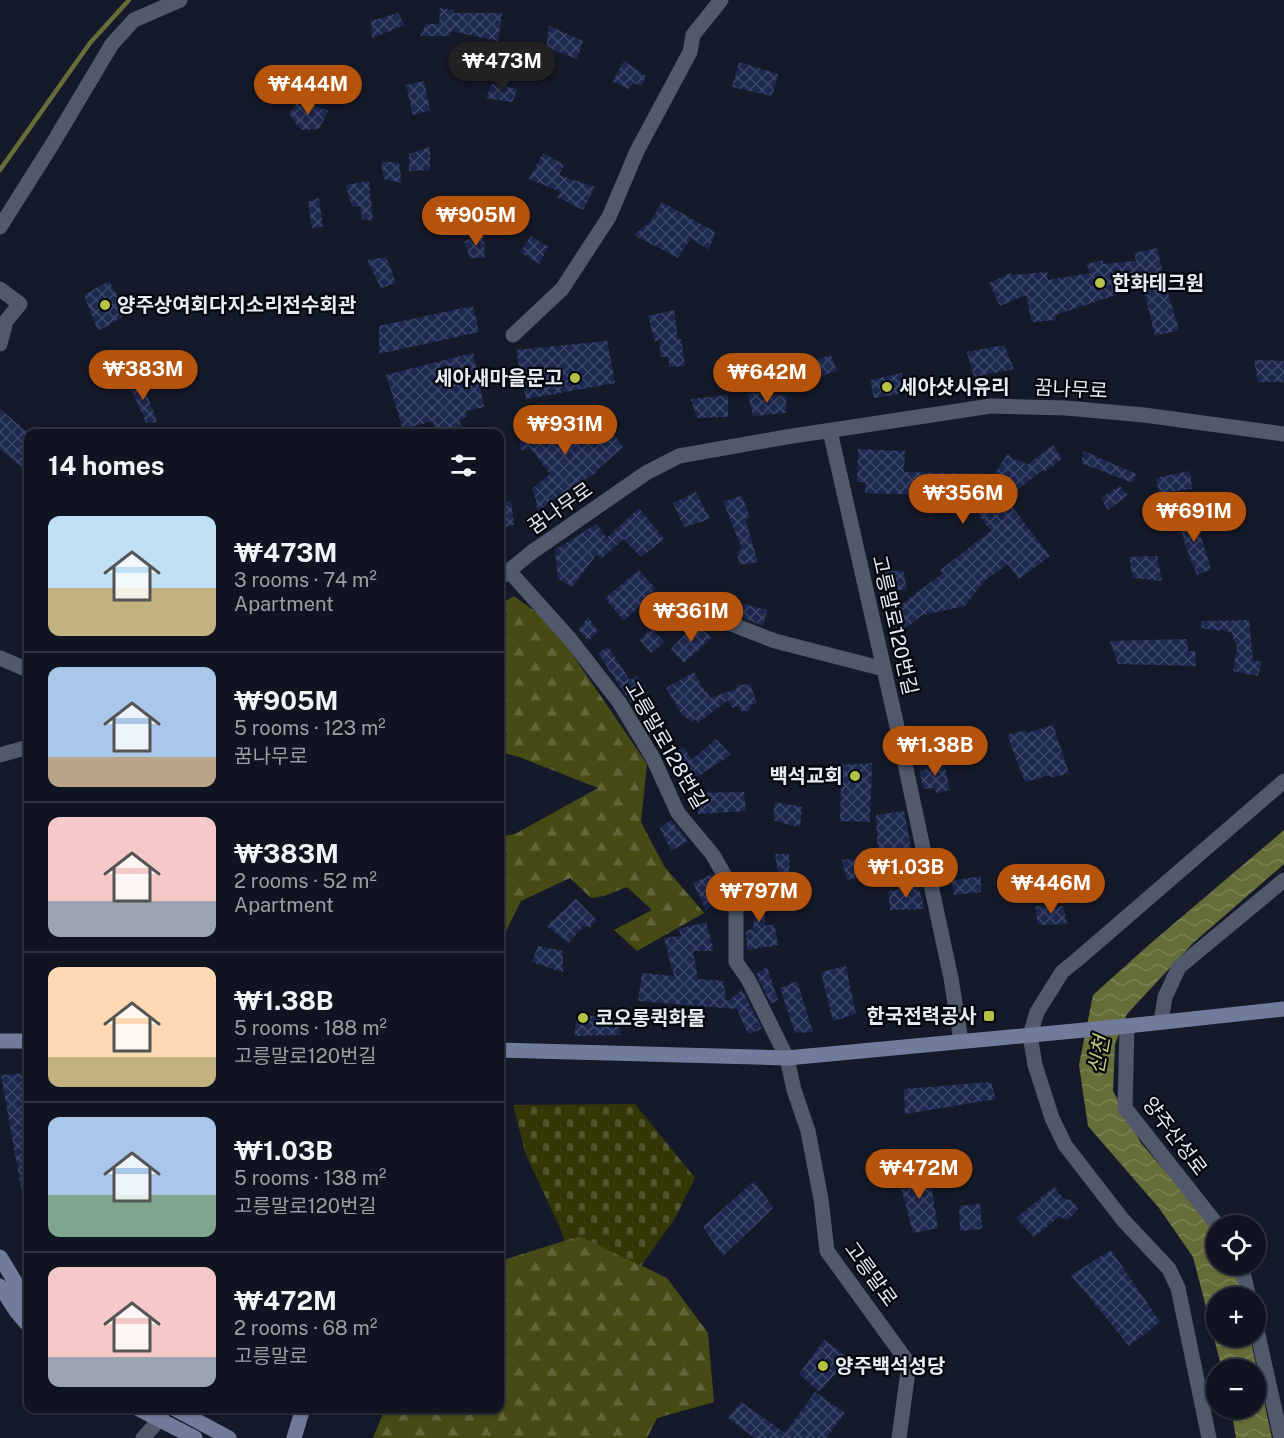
<!DOCTYPE html>
<html lang="en">
<head>
<meta charset="utf-8">
<style>
  :root { --surface:#101420; --page:#191d29; --text:#f1f3f6; --muted:#9c9ea5; --line:#30333e; --accent:#b45309 }
  body { margin:0; font-family:"Public Sans","Noto Sans KR",sans-serif; background:var(--page); color:var(--text); height:100vh; display:flex; flex-direction:column; font-size:22px; white-space:nowrap }
  * { box-sizing:border-box; margin:0 }
  p { font-size:20px; color:var(--muted) }
  .icon { flex:none; width:33px; height:33px; fill:none; stroke:currentColor; stroke-width:2; stroke-linecap:round; stroke-linejoin:round }
  .map { position:relative; flex:1; overflow:hidden }
  .panel { position:absolute; left:24px; top:429px; width:480px; height:984px; display:flex; flex-direction:column; background:var(--surface); border-radius:12px; box-shadow:0 2px 4px #0004,0 0 0 2px var(--line) }
  .panel>* { flex:none }
  .fabs { position:absolute; left:1206px; top:1215px; display:grid; gap:12px }
  .fabs a { display:grid; place-items:center; width:60px; height:60px; border-radius:50%; background:var(--surface); box-shadow:0 2px 4px #0004,0 0 0 2px var(--line); font-size:30px }
  .price { position:absolute; translate:-50% -51px; padding:0 14px; border-radius:21px; background:var(--accent); color:#fff; font-size:20px; line-height:39px; filter:drop-shadow(0 2px 3px #0008) }
  .price::after { content:''; position:absolute; left:50%; top:36px; width:18px; height:14px; margin-left:-9px; background:inherit; clip-path:polygon(0 0,100% 0,50% 100%) }
  .price.on { background:#222; color:#fff }
  ul { padding:0; list-style:none }
  li { display:flex; align-items:center; gap:18px; height:150px; padding:0 24px }
  li+li { border-top:2px solid var(--line) }
  li span { display:grid; place-items:center; flex:none; width:168px; height:120px; border-radius:12px; color:#555 }
  li>.icon { margin-inline-start:auto }
  span .icon { width:72px; height:72px; fill:#fffc; stroke-width:1 }
  li b { font-size:26px }
  h2 { display:flex; justify-content:space-between; align-items:center; height:72px; padding:0 24px; font-size:26px }
  .map>svg:first-child { display:block }
</style>
</head>
<body>
<div class="map">
<svg width="1284" height="1438" viewBox="0 0 1284 1438">
  <defs>
    <pattern id="forest-firs" width="22" height="20" patternUnits="userSpaceOnUse" patternTransform="scale(1.5)"><rect width="22" height="20" fill="#464b16"/><path d="M5 1l3.5 6h-7zM16 11l3.5 6h-7z" fill="#616538"/></pattern>
    <pattern id="cemetery-stones" width="16" height="16" patternUnits="userSpaceOnUse" patternTransform="scale(1.5)"><rect width="16" height="16" fill="#333706"/><path d="M2 7V4a2 2 0 0 1 4 0v3zM10 15v-3a2 2 0 0 1 4 0v3z" fill="#51542b"/></pattern>
    <pattern id="water-waves" width="16" height="10" patternUnits="userSpaceOnUse" patternTransform="scale(1.5)"><rect width="16" height="10" fill="#676d38"/><path d="M0 5q4-4 8 0t8 0" fill="none" stroke="#7d8255"/></pattern>
    <pattern id="building-cross-hatch" width="8" height="8" patternUnits="userSpaceOnUse" patternTransform="scale(1.5)"><rect width="8" height="8" fill="#1c2850"/><path d="M0 0l8 8M0 8l8-8" fill="none" stroke="#3d476a"/></pattern>
  </defs>
  <rect width="100%" height="100%" fill="#151a2a"/>
  <path fill="url(#forest-firs)" d="M514 596 551 623 647 764 641 822 664 866 704 913 637 951 614 930 652 910 627 887 604 896 591 898 570 878 521 901 500 943V837L515 834 598 788 519 757 500 752V604Z
    M580 1236 667 1278 708 1333 714 1402 657 1418 647 1438H373L385 1409 500 1408V1261Z"/>
  <path fill="url(#cemetery-stones)" d="M635 1104 695 1178 674 1220 641 1266 580 1236 564 1241 561 1230 526 1155 513 1105Z"/>
  <path fill="url(#water-waves)" d="M1284 830V864L1193 943 1127 1014 1115 1044 1113 1091 1141 1143 1202 1214 1216 1236V1264L1235 1265 1242 1297 1216 1298V1336L1250 1337 1272 1438H1236L1231 1409 1256 1408V1370L1222 1369 1193 1257 1159 1208 1088 1126 1079 1065 1093 995 1151 943Z"/>
  <g fill="none" stroke-linecap="round" stroke-linejoin="round">
    <path stroke="#676d38" stroke-width="4.5" d="M0 170 90 43 129 0"/>
  </g>
  <path fill="url(#building-cross-hatch)" d="M440 8 454 10V13H502L498 41 451 31 450 36H420L426 24H439Z
    M398 13 405 25 372 38 371 21Z
    M549 26 583 41 577 59 546 47Z
    M624 61 646 76 642 86 634 83 628 89 612 81Z
    M739 62 778 74 772 96 732 87Z
    M424 81 430 110 413 115 406 85Z
    M492 84 518 89 512 102 486 98Z
    M300 99 328 111 319 129 301 130 289 114Z
    M430 147V170L409 171V154Z
    M543 153 564 165 559 175 595 187 583 210 557 197 561 192 529 179Z
    M381 161 399 163 402 183 384 179Z
    M369 181 373 221 362 219 360 206 352 207 346 185Z
    M319 198 323 227 312 228 308 202Z
    M662 202 715 232 709 250 691 238 678 258 634 235 651 221Z
    M484 235 485 258H470L464 241Z
    M531 236 548 247 539 264 520 252Z
    M1157 248 1166 286 1179 330 1155 336 1143 286 1055 315 1056 320 1032 322 1026 295 1000 306 989 283 1011 273 1012 275 1047 272 1048 280 1091 273 1086 264 1103 260V264L1136 261 1134 253Z
    M386 257 396 283 381 288 367 260Z
    M109 281 128 314 98 331 84 295Z
    M473 306 479 332 379 354V326Z
    M674 310 678 339H681L685 366 669 367V357H660V340L655 342 648 316Z
    M607 341 615 383 526 399 516 350Z
    M1004 345 1014 369 974 377 967 352Z
    M473 353 484 407 466 411 467 416 460 420 462 434H434L433 421 403 429 386 375Z
    M831 355 837 371 791 385 786 370Z
    M1254 360 1284 361V382H1258Z
    M902 373 903 393 874 398 870 380Z
    M141 378 157 422 146 423 129 384Z
    M748 393 786 396V413L753 416Z
    M728 395V417L697 418 691 399Z
    M0 409 28 433V461L23 468 0 449Z
    M542 418V427L560 424 578 441 606 423 623 447 596 471 597 472 537 511 536 500 532 489 550 474 531 449 521 450 518 420Z
    M1053 445 1062 459 1044 472 1042 470 1008 498H1005L1050 556 1019 579 1008 564 984 581 965 606 922 615 902 631 889 614 943 573 940 570 991 531 978 514 1000 497 865 493V482H857L858 449 905 451 904 472 994 474 1008 454 1013 460 1022 461 1027 465Z
    M1084 451 1136 474 1133 483 1081 463Z
    M1190 471 1192 489 1159 493 1156 478Z
    M1120 486 1128 495 1108 510 1101 498Z
    M696 492 710 519 684 527 673 503Z
    M742 496 750 517 745 519 758 562 739 565 737 552 742 549 723 501Z
    M511 501 514 525 500 529V504Z
    M639 508 664 539 641 557 624 539 601 559 597 554 572 587 558 579 555 550 596 524 607 538Z
    M1194 514 1211 569 1197 575 1186 547 1177 517Z
    M1157 556 1162 581 1133 578 1129 557Z
    M639 570 656 589 624 621 605 598Z
    M903 570 907 589 885 593 880 572Z
    M743 604 767 610 763 626 741 617Z
    M588 617 598 631 589 641 578 630Z
    M1249 620 1253 660 1262 662 1258 676 1233 671 1237 648 1231 632 1201 628 1202 621Z
    M697 622 711 638 684 663 671 649Z
    M651 628 665 642 651 653 640 640Z
    M1187 639 1188 651H1195L1196 666 1118 664 1110 641Z
    M608 647 630 680 637 675 645 687 637 696V699L631 703 598 653Z
    M694 672 705 692 707 691 710 698 736 689 738 685 750 684 757 703 751 705 750 710 742 712 739 706 732 708 728 700 698 723 696 719 692 722 682 714 666 688Z
    M1053 725 1069 773 1051 778 1050 775 1025 782 1007 735 1026 730 1027 733Z
    M716 739 731 755 702 773 703 774 691 778 670 758 683 747 692 760Z
    M943 759 950 790 937 793 934 788 923 789 920 772 927 768 928 761Z
    M872 763 870 822 840 821 841 787 837 765Z
    M744 792 746 811 698 814 697 793Z
    M774 802 802 807 800 827 774 821Z
    M904 811 912 852H914L913 867 874 868 876 874 847 880 842 860 878 857 876 815Z
    M671 820 688 841 671 851 660 828Z
    M775 854H789L791 903 783 904Z
    M713 874 724 894 719 897 720 900 706 910 693 883Z
    M981 876V892L954 895 951 881Z
    M918 886 925 909 890 910 888 891Z
    M763 888 765 926 774 924 778 945 747 950 746 931 753 929 756 905 746 902V895L743 889Z
    M576 899 596 920 590 928 585 925 568 943 547 926Z
    M1035 906H1063L1067 924 1038 925Z
    M706 922 714 951H693L698 979 723 981 727 1002 742 990 762 1029 748 1034 737 1009 638 1001 642 973 674 976 664 938 681 936 679 929Z
    M538 946 563 951V972L532 962Z
    M846 966 856 1014 833 1021 821 972Z
    M767 967 778 1000 771 1004 756 974Z
    M797 981 813 1032 795 1033 780 988Z
    M577 1014 617 1019 621 1035 574 1036Z
    M28 1073V1193H22L1 1075Z
    M991 1082 996 1099 905 1114 904 1089Z
    M928 1166 938 1228 913 1233 898 1177Z
    M754 1181 773 1208 723 1256 703 1227Z
    M1054 1187 1064 1199 1071 1200 1078 1209 1067 1221 1060 1216 1034 1237 1016 1218Z
    M980 1204 982 1229 960 1231 959 1206Z
    M1111 1250 1160 1322 1129 1346 1071 1275Z
    M824 1340 849 1358 819 1392 799 1374Z
    M815 1392 845 1413 826 1438H755L728 1418 741 1402 785 1433Z"/>
  <g fill="none" stroke-linecap="round" stroke-linejoin="round">
    <path stroke="#52596d" stroke-width="15" d="M0 227 53 143 112 44 134 20 180 0
      M0 289 20 304 6 321 0 344
      M513 335 562 289 609 217 637 151 690 52 693 35 721 0
      M830 431 896 722 951 978 961 1041
      M509 571 570 639 619 702 653 758 678 813 713 855 736 896V962L748 979 787 1058 794 1090 808 1131 821 1199 827 1251 909 1364 899 1438
      M500 578 532 552 646 473 679 456 786 437 991 406 1066 408 1144 415 1284 434
      M715 610 726 622 775 641 884 669
      M0 658 28 670
      M0 755 28 747
      M1161 1022 1165 997 1179 967 1284 880
      M1127 1026 1125 1108 1218 1226
      M1241 1264 1249 1298
      M1256 1326 1281 1438
      M143 1438 153 1427 165 1408
      M1209 1438 1178 1288 1169 1269 1123 1220 1065 1145 1052 1118 1035 1065 1030 1035 1037 1012 1062 972 1078 959 1284 781"/>
    <path stroke="#717c9c" stroke-width="15" d="M0 1041H28
      M500 1050 787 1058 1127 1026 1284 1009
      M0 1257 28 1303
      M0 1286 16 1311 28 1325
      M137 1408 195 1438
      M173 1408 229 1438
      M294 1438 303 1408"/>
  </g>
  <g fill="#b6c148" stroke="#04060c" stroke-width="2">
    <circle cx="1100" cy="283" r="6"/>
    <circle cx="105" cy="305" r="6"/>
    <circle cx="575" cy="378" r="6"/>
    <circle cx="887" cy="387" r="6"/>
    <circle cx="855" cy="776" r="6"/>
    <rect x="983" y="1010" width="12" height="12" rx="3"/>
    <circle cx="583" cy="1018" r="6"/>
    <circle cx="823" cy="1366" r="6"/>
  </g>
  <g text-anchor="middle" stroke-width="4.5" stroke-linejoin="round" paint-order="stroke">
    <g font-size="20" font-weight="bold" fill="#e6eaf5" stroke="#04060c" text-anchor="start">
      <text x="1112" y="290">한화테크원</text>
      <text x="117" y="312">양주상여회다지소리전수회관</text>
      <text x="563" y="385" text-anchor="end">세아새마을문고</text>
      <text x="899" y="394">세아샷시유리</text>
      <text x="843" y="783" text-anchor="end">백석교회</text>
      <text x="977" y="1023" text-anchor="end">한국전력공사</text>
      <text x="595" y="1025">코오롱퀵화물</text>
      <text x="835" y="1373">양주백석성당</text>
    </g>
    <g font-size="20" fill="#e6eaf5" stroke="#04060c">
      <text transform="translate(1071 389) rotate(3)" y="7">꿈나무로</text>
      <text transform="translate(560 508) rotate(-35)" y="7">꿈나무로</text>
      <text transform="translate(895 625) rotate(77)" y="7">고릉말로120번길</text>
      <text transform="translate(666 745) rotate(60)" y="7">고릉말로128번길</text>
      <text transform="translate(1175 1136) rotate(53)" y="7">양주산성로</text>
      <text transform="translate(871 1274) rotate(54)" y="7">고릉말로</text>
    </g>
    <g font-size="21" font-style="italic" fill="#c4cd7c" stroke="#04060c">
      <text transform="translate(1099 1055) rotate(-80)" y="7">신천</text>
    </g>
  </g>
</svg>
<div class="fabs">
<a><svg class="icon" aria-label="locate" viewBox="0 0 24 24"><circle cx="12" cy="12" r="6"/><path d="M12 2v4M12 18v4M2 12h4M18 12h4"/></svg></a>
<a>+</a>
<a>−</a>
</div>
<b class="price on" style="left:502px;top:93px">₩473M</b>
<b class="price" style="left:308px;top:116px">₩444M</b>
<b class="price" style="left:476px;top:247px">₩905M</b>
<b class="price" style="left:143px;top:401px">₩383M</b>
<b class="price" style="left:767px;top:404px">₩642M</b>
<b class="price" style="left:565px;top:456px">₩931M</b>
<b class="price" style="left:963px;top:525px">₩356M</b>
<b class="price" style="left:1194px;top:543px">₩691M</b>
<b class="price" style="left:691px;top:643px">₩361M</b>
<b class="price" style="left:935px;top:777px">₩1.38B</b>
<b class="price" style="left:906px;top:899px">₩1.03B</b>
<b class="price" style="left:1051px;top:915px">₩446M</b>
<b class="price" style="left:759px;top:923px">₩797M</b>
<b class="price" style="left:919px;top:1200px">₩472M</b>
<section class="panel">
<h2>14 homes<svg class="icon" aria-label="filters" viewBox="0 0 24 24"><path d="M4 7h16M4 17h16"/><circle cx="9" cy="7" r="2"/><circle cx="15" cy="17" r="2"/></svg></h2>
<ul>
<li><span style="background:linear-gradient(#bfe0f5 60%,#c2b280 0)"><svg class="icon" aria-label="home" viewBox="0 0 24 24"><path d="M3 11l9-7 9 7M6 9v11h12V9"/></svg></span><div><b>₩473M</b><p>3 rooms · 74 m²</p><p>Apartment</p></div></li>
<li><span style="background:linear-gradient(#a9c7e8 75%,#b9a48a 0)"><svg class="icon" aria-label="home" viewBox="0 0 24 24"><path d="M3 11l9-7 9 7M6 9v11h12V9"/></svg></span><div><b>₩905M</b><p>5 rooms · 123 m²</p><p>꿈나무로</p></div></li>
<li><span style="background:linear-gradient(#f6c9c9 70%,#9aa5b1 0)"><svg class="icon" aria-label="home" viewBox="0 0 24 24"><path d="M3 11l9-7 9 7M6 9v11h12V9"/></svg></span><div><b>₩383M</b><p>2 rooms · 52 m²</p><p>Apartment</p></div></li>
<li><span style="background:linear-gradient(#ffd9b3 75%,#c2b280 0)"><svg class="icon" aria-label="home" viewBox="0 0 24 24"><path d="M3 11l9-7 9 7M6 9v11h12V9"/></svg></span><div><b>₩1.38B</b><p>5 rooms · 188 m²</p><p>고릉말로120번길</p></div></li>
<li><span style="background:linear-gradient(#a9c7e8 65%,#7fa58c 0)"><svg class="icon" aria-label="home" viewBox="0 0 24 24"><path d="M3 11l9-7 9 7M6 9v11h12V9"/></svg></span><div><b>₩1.03B</b><p>5 rooms · 138 m²</p><p>고릉말로120번길</p></div></li>
<li><span style="background:linear-gradient(#f6c9c9 75%,#9aa5b1 0)"><svg class="icon" aria-label="home" viewBox="0 0 24 24"><path d="M3 11l9-7 9 7M6 9v11h12V9"/></svg></span><div><b>₩472M</b><p>2 rooms · 68 m²</p><p>고릉말로</p></div></li>
</ul>
</section>
</div>
</body>
</html>
